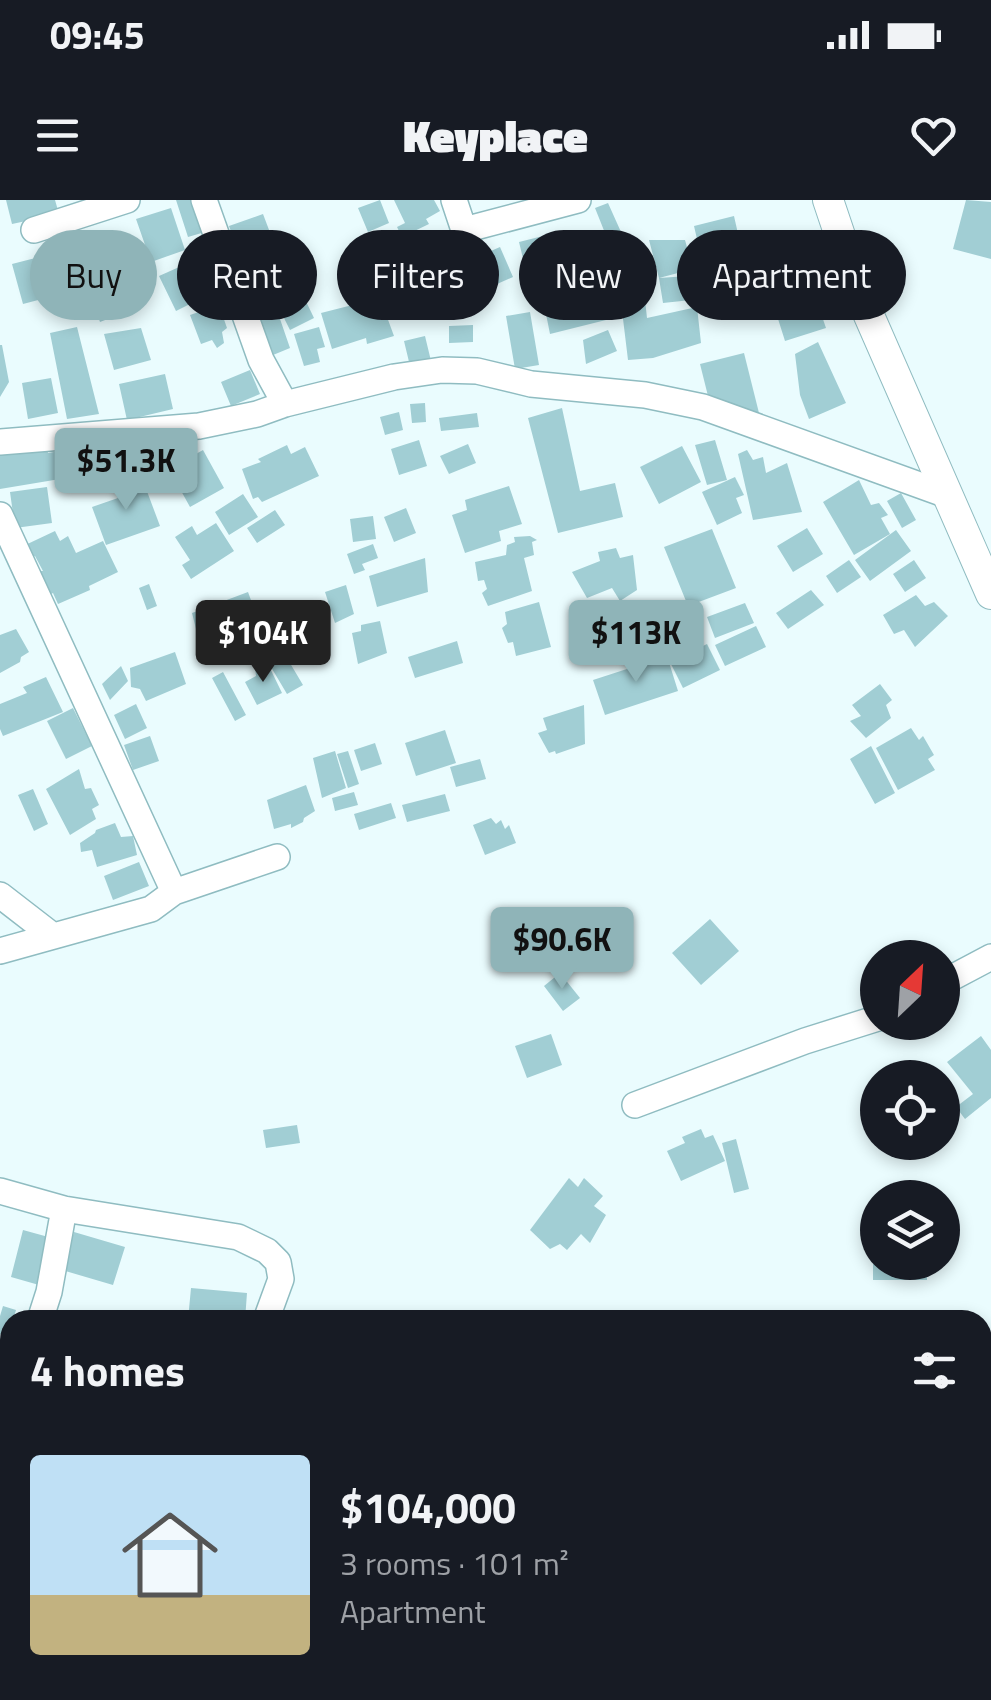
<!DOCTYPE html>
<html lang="en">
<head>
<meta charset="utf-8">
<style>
  :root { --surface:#171b24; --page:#242831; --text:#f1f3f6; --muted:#9ea1a6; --accent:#8fb4b8 }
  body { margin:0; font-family:"Titillium Web",sans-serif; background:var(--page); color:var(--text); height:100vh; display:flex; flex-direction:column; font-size:38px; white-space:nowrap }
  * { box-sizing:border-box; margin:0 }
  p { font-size:32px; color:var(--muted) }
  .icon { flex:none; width:55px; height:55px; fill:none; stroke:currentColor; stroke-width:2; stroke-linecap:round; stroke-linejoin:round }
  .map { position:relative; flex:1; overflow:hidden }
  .sheet { position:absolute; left:0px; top:1110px; width:992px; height:390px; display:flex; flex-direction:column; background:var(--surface); border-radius:30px 30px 0 0; box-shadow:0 5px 15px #0003 }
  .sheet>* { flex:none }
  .banner { position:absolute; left:30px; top:30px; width:932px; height:90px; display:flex; gap:20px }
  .needle { width:65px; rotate:25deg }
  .controls { position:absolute; left:860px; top:740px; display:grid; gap:20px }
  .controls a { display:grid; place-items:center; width:100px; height:100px; border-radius:50%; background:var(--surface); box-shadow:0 5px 15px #0003; font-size:50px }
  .price { position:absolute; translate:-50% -85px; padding:0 22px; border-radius:10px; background:var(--accent); color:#111; font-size:32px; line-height:65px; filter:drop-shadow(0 2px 5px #0008) }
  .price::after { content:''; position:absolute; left:50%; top:60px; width:30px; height:22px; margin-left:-15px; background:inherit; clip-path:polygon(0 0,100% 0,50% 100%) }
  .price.current { background:#222; color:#fff }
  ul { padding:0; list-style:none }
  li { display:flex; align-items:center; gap:30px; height:250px; padding:0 30px }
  li span { display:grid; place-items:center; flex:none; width:280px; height:200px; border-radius:10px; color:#555 }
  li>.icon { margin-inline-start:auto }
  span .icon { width:120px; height:120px; fill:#fffc; stroke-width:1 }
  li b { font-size:42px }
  h2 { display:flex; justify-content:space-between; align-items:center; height:120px; padding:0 30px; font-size:42px }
  .chip { padding:0 35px; border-radius:45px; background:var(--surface); box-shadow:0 5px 15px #0003; font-size:35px; line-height:90px }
  .chip.current { background:var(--accent); color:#111 }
  .status { display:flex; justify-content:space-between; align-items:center; height:70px; padding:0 50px; background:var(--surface); direction:ltr }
  .status svg { height:28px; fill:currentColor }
  header { display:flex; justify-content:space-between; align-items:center; height:130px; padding:0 30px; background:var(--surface); font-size:45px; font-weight:800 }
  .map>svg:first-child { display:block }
</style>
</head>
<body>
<div class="status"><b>09:45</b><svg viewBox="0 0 49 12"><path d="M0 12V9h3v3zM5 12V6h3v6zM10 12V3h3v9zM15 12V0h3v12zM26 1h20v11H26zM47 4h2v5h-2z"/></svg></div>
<header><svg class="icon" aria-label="menu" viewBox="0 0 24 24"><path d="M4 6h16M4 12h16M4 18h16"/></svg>Keyplace<svg class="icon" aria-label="heart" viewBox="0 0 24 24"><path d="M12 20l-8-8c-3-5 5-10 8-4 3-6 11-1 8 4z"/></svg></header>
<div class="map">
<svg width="991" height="1500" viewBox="0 0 991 1500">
  <rect width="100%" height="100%" fill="#eafcfe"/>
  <path fill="#a1ced4" d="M6 0H55L59 14 12 24Z
    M176 0H194L205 32 188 37Z
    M380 0 389 23 368 32 358 8Z
    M394 0H434L440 11 426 19 429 24 402 37 397 27 405 23Z
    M966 0 991 2V59L953 49Z
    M608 3 621 32 607 38 595 8Z
    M171 8 185 50 151 62 136 19Z
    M263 14 280 59 247 75 229 26Z
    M734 16 743 56 703 65 694 26Z
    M66 31 72 43 82 38 94 64 65 78 47 40Z
    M555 33 566 78 530 87 519 42Z
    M130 39 140 63 128 68 117 44Z
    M385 39 389 49 397 45 401 49 419 41 424 45 400 61 395 57 389 62 381 57 367 64 363 54 368 52 366 47Z
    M649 40H685L693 69 659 78 688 76 691 100 663 103 659 78Z
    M596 44 597 54 622 50 627 81 575 88 571 59 579 58 577 47Z
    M481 47 484 54 500 47 513 77 470 96 459 73 471 68 465 54Z
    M51 54 61 94 23 104 12 64Z
    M433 54 455 96 423 112 401 70Z
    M801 54 812 85 751 106 740 74Z
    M186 64 202 98 176 111 159 76Z
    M115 68 131 110 100 122 85 80Z
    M732 76 734 99 706 105V84Z
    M604 86 614 118 550 134 543 99Z
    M300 89 314 118 290 130 284 118 297 111V105L284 112 278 100Z
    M270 90 290 148 261 160 240 103Z
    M813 90 826 128 785 141 773 103Z
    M644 91 647 118 697 107 701 143 653 158 628 160 620 94Z
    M380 98 394 136 367 144 366 138 332 149 321 113Z
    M219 105 227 128 222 132 224 143 217 148 212 140 201 144 190 115Z
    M530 112 539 165 515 169 506 116Z
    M473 125V142L449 143V126Z
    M77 127 99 214 67 219 50 133Z
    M319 127 325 147 317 149 320 162 304 166 294 134Z
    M141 128 151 160 114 170 104 134Z
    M608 130 617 151 586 164 583 140Z
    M425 136 431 161 410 166 404 141Z
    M818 142 846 203 809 219 800 195 795 154Z
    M0 145H2L9 182 0 197Z
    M744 153 759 213 715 224 700 164Z
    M250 170 260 194 231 206 221 182Z
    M165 174 173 209 127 220 119 184Z
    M51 178 58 213 28 219 22 183Z
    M425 203 426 222 412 223 410 204Z
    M562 208 580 291 615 283 623 317 558 333 528 218Z
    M399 212 403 230 385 235 380 217Z
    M477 213 479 227 441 231 439 218Z
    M152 240 157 255 138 261 132 247Z
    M419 240 427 266 399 275 391 249Z
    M715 240 727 280 707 285 695 245Z
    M46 243 48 253 102 244 108 278 68 285 66 278 0 289V251Z
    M468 244 476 263 449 274 440 256Z
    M287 245 291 254 305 247 319 276 262 302 258 297 253 299 242 269 261 262 258 259Z
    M682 246 701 282 659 304 640 267Z
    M203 250 224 288 190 307 169 269Z
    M747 250 753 260 763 257 766 273 787 263 802 312 753 320 738 254Z
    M153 259 164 280 152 286 141 266Z
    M735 277 744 295 736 298 742 313 717 325 702 292Z
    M142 278 160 326 106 345 92 307 118 298 114 288Z
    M859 280 871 305 879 303 888 315 881 318 890 334 854 355 823 302Z
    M509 286 522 324 499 331 501 341 465 353 452 315 467 310 465 300Z
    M47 287 52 323 15 328 10 292Z
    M901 293 916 320 902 328 887 301Z
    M243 294 258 317 229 335 215 312Z
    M406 308 416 333 394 342 384 317Z
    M275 310 285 325 257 343 247 328Z
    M373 316 376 339 353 342 350 319Z
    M216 323 234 351 191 379 182 365 190 360 175 337 192 326 197 335Z
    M807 328 823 354 793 372 777 346Z
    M712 329 736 388 688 406 664 347Z
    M896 330 911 351 870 381 855 360Z
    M55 331 60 341 68 336 76 353 103 341 118 372 89 386 90 390 58 404 53 393 49 395 38 371H43L35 356 25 361 19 348Z
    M530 336 537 340 532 342 534 355 524 358 532 391 488 406 482 393 487 389 484 380 478 381 475 362 506 355 507 345 515 342 514 337Z
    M373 344 378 358 362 364 365 370 354 374 347 354Z
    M616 348 620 358 633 355 637 390 620 401 612 388 587 398 572 372 600 361 598 352Z
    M425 358 428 392 377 407 369 376Z
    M849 360 861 377 837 393 826 376Z
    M914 360 926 378 905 392 893 374Z
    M149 384 157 406 147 410 139 388Z
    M346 385 354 414 335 423 325 392Z
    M811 390 824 405 788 429 776 413Z
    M248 392 255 411 197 433 192 413Z
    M916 395 925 406 934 402 948 416 915 447 904 430 894 434 883 415Z
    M539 402 551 447 516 456 513 442 508 443 502 428 507 424 505 412Z
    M745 403 754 423 715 438 707 417Z
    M380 421 387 453 358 464 352 433 361 431V425Z
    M756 426 766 447 725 466 715 445Z
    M16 429 29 452 21 457 20 462 0 473V435Z
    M303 433 314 455 297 464 285 442Z
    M457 441 463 463 415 478 408 457Z
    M707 444 720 470 683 488 670 462Z
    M281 448 303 485 287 494 265 457Z
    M175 452 186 484 146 501 140 489 131 487 130 468Z
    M667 456 678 491 605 515 593 480Z
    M267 462 282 493 257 505 245 482 256 476 255 467Z
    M121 466 128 481 110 500 102 484Z
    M223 472 246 515 235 521 212 478Z
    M46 477 63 512 3 536 0 529V504L27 493 23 487Z
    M880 484 892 500 886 505 891 518 866 538 850 521 861 516 852 505Z
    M136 504 147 528 125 539 114 515Z
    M584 505 585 544 556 554 555 551 549 553 538 533 547 530 543 518Z
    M73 508 92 546 66 559 47 521Z
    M911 528 919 540 923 536 934 555 928 559 935 570 898 590 876 548Z
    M445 530 456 563 416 576 405 543Z
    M150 536 159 561 133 570 124 545Z
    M375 543 382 564 361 571 354 550Z
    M871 546 895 593 875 604 850 559Z
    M335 551 346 588 322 598 313 558Z
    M348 551 359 584 348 588 337 554Z
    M480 559 486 579 456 587 450 567Z
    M79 569 85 589 91 588 99 605 92 609 96 619 70 635 46 589Z
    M306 585 315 611 304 618 303 622 291 628V624L274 629 267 600Z
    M33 589 48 624 34 631 18 595Z
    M354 592 358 605 335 611 332 598Z
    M445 594 450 611 407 622 402 605Z
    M391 603 396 618 359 630 354 614Z
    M491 618 496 624 501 620 505 629 509 625 516 643 485 655 473 625Z
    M115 623 121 637 133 636 137 655 97 667 92 650 81 652 80 643 95 633 96 630Z
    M139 662 149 686 113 700 104 676Z
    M710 719 739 751 701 785 672 753Z
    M560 773 580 798 563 811 544 786Z
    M551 834 562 865 527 878 515 846Z
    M981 836 991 850V898L965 919 956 907 973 894 947 862Z
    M297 925 300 943 266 948 263 930Z
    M701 929 705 938 713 935 725 961 681 981 667 951 685 943 682 937Z
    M736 939 749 989 734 993 722 943Z
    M569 978 578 987 584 978 603 996 594 1006 606 1015 590 1043 581 1034 567 1050 560 1044 550 1049 530 1030Z
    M23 1030 52 1038 39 1085 11 1077Z
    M74 1032 125 1047 113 1085 62 1070Z
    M880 1062H927V1080H873V1064H880Z
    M191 1088 247 1093 245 1120H188Z
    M3 1106 16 1110 13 1120H10L8 1137 0 1134V1116Z
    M0 1142 10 1145V1160L4 1184 0 1183Z
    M169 1490H217L207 1500H180Z"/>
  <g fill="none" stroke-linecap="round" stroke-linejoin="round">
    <defs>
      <path id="minor" d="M204 0 261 160 285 204
        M454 0 464 30 578 0
        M34 30 127 0
        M0 242 199 226 257 214 285 204 394 177 442 170 477 171 531 184 645 195 703 207 947 295
        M0 315 174 692
        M0 695 53 736
        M0 751 151 709 174 692 277 657
        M942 783 991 757
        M635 905 805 841 878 818
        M0 991 64 1009 238 1037 267 1051 278 1062 281 1079 266 1120
        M40 1120 49 1092 64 1009
        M0 1197 10 1191
        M158 1490 168 1500
        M49 1500 58 1490"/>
      <path id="major" d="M828 0 860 95 991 394"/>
    </defs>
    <use href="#minor" stroke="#8fbcc1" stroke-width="28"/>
    <use href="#major" stroke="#8fbcc1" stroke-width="32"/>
    <use href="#minor" stroke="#fff" stroke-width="25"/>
    <use href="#major" stroke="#fff" stroke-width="30"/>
  </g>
</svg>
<div class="controls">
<a><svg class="needle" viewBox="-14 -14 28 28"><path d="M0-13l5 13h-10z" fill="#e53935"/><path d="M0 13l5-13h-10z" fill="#9ea1a6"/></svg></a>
<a><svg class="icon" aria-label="locate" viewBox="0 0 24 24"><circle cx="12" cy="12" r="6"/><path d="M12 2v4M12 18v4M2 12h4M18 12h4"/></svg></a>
<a><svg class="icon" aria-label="layers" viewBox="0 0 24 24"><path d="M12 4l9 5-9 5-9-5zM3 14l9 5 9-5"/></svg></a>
</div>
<b class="price" style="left:126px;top:313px">$51.3K</b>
<b class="price current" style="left:263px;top:485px">$104K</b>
<b class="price" style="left:636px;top:485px">$113K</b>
<b class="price" style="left:562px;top:792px">$90.6K</b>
<div class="banner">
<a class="chip current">Buy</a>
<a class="chip">Rent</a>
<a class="chip">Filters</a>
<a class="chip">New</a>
<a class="chip">Apartment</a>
</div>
<section class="sheet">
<h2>4 homes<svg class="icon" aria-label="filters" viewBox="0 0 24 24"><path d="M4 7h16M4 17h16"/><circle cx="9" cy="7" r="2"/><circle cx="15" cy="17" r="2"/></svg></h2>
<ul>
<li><span style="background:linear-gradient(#bfe0f5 70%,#c2b280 0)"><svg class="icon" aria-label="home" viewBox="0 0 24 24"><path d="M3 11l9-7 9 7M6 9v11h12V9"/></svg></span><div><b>$104,000</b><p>3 rooms · 101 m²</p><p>Apartment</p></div></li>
</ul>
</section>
</div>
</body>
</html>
